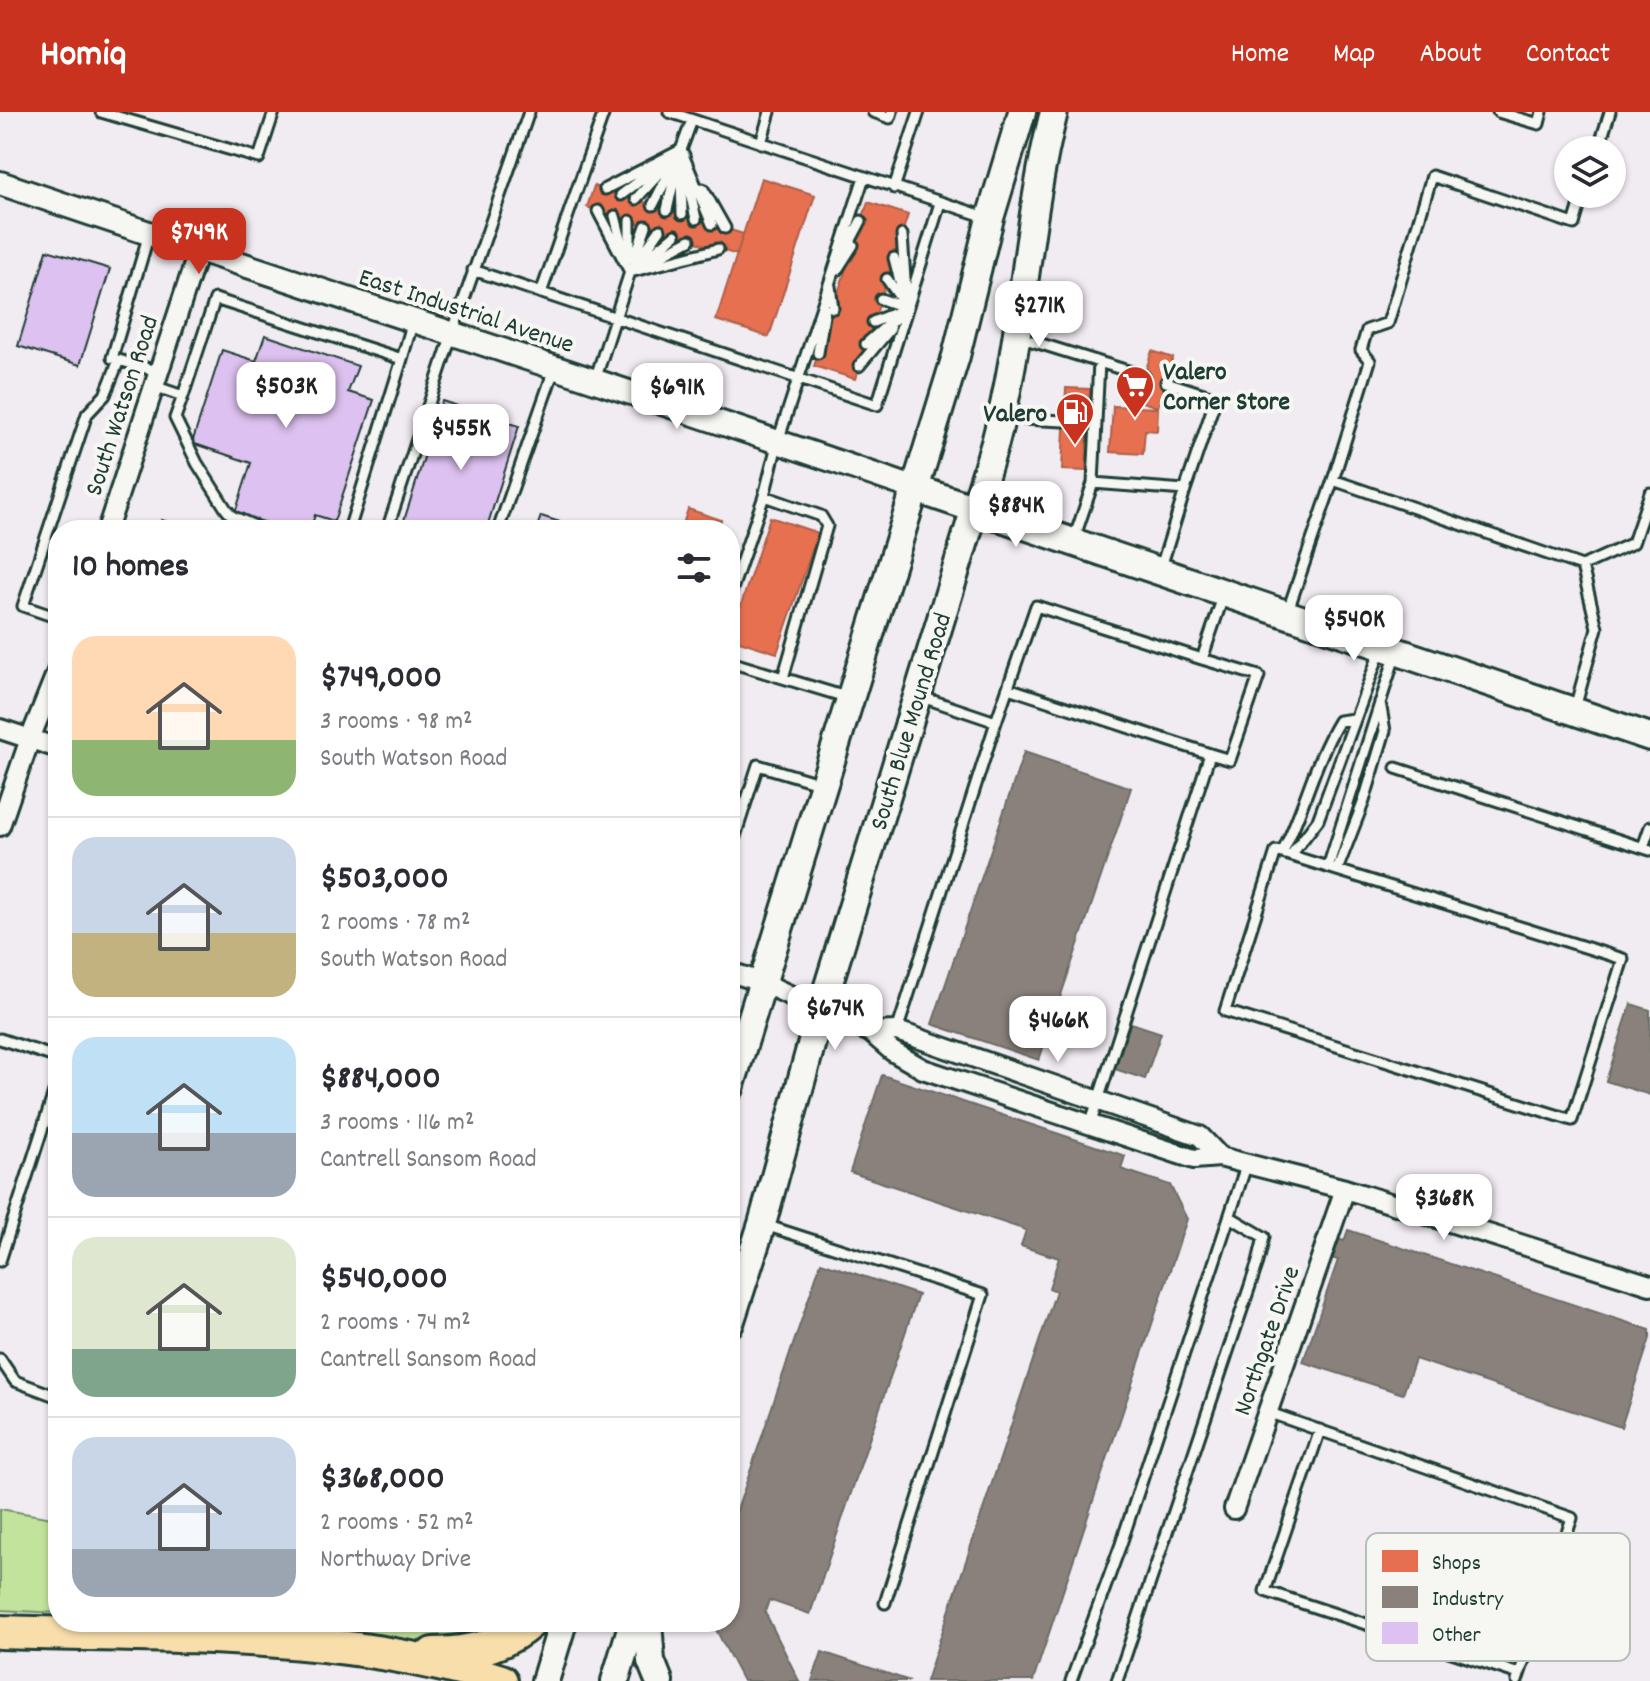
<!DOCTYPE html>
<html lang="en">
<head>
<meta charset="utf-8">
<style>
  :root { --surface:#fff; --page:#f2f2f3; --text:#2b2b33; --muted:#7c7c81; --line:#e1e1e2; --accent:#c8321e }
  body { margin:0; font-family:Dekko,sans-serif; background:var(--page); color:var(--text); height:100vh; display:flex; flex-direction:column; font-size:30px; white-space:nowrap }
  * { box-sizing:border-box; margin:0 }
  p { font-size:26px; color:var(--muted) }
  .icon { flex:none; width:44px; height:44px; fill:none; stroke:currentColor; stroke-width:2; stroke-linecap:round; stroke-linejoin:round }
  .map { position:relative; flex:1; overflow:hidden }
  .panel { position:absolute; left:48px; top:408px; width:692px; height:1112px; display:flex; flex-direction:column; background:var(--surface); border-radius:32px; box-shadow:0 2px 6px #0004 }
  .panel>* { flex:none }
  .buttons { position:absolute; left:1554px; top:24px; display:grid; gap:16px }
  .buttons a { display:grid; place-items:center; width:72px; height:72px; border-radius:50%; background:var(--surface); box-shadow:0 2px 6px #0004; font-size:40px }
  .price { position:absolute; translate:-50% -68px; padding:0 18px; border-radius:16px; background:#fff; color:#222; font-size:26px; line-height:52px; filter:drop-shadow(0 2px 4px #0008) }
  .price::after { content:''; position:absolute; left:50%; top:48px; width:24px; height:18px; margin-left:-12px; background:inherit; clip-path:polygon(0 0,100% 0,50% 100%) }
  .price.current { background:var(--accent); color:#fff }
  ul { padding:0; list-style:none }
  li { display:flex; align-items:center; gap:24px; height:200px; padding:0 24px }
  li+li { border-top:2px solid var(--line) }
  li span { display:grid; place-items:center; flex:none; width:224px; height:160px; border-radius:24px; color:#555 }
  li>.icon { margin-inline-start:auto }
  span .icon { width:96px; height:96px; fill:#fffc; stroke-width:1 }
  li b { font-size:34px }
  h2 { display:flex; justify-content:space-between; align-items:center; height:96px; padding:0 24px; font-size:34px }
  header { display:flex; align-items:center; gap:48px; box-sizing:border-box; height:112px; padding:0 40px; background:var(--accent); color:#fff }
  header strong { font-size:38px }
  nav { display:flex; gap:44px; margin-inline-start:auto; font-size:28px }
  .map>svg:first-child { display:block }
</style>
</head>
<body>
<header>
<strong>Homiq</strong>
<nav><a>Home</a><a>Map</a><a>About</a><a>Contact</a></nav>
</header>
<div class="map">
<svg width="1650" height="1569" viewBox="0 0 1650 1569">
  <rect width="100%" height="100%" fill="#f1ebf2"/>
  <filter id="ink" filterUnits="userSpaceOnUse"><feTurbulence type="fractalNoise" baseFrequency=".0125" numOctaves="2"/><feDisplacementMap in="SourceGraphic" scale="16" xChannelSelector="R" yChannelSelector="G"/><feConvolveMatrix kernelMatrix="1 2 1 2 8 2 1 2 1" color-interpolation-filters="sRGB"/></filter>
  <g filter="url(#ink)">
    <path fill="#c2e39c" stroke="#709068" stroke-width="2" d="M0 1397 58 1407V1501L0 1498Z
      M285 1510H466L470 1511 466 1524 413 1529Z"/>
    <path fill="#e76f51" stroke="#ab6048" stroke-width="2" d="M761 66 815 83 769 225 716 208Z
      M594 74 743 122 737 143 587 95Z
      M868 90 908 103 855 267 814 254Z
      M1152 239 1173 246 1158 295 1136 288Z
      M1066 276 1090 277 1086 359 1062 358Z
      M1113 294 1158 296 1157 319 1145 318 1143 342 1110 340Z
      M688 397 721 408 718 418H681Z
      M770 405 818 421 777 541 730 526Z"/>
    <path fill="#8a817c" stroke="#6a6d66" stroke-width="2" d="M1024 640 1131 676 1039 948 932 912Z
      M1631 892 1650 898V983L1606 969Z
      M1131 911 1161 921 1145 967 1115 957Z
      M882 963 1125 1044 1121 1057 1170 1073 1187 1107 1033 1569H926L1056 1179 1049 1176 1059 1146 1021 1134 1026 1118 850 1060Z
      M1348 1118 1650 1218V1226L1621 1315 1415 1247 1403 1282 1303 1250 1338 1148 1328 1145 1335 1126 1344 1129Z
      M821 1150 918 1183 810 1502 769 1488 765 1500 799 1569H743L712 1510H730V1419Z
      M822 1540 910 1569H812Z"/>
    <path fill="#ddc1f0" stroke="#1f3d34" stroke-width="2" d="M47 138 110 157 80 253 18 234Z
      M265 223 358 254 348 280 374 288 334 409 315 403 310 418H289L235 401 251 351 192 331 222 238 256 249Z
      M442 289 519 314 486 418H401Z
      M541 404 582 417V418H536Z
      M162 408 190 418H158Z"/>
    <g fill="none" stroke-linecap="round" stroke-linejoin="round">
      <defs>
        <path id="service" d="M101 0 259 46 274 0
          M669 0 989 106
          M873 0 890 6 892 0
          M1498 0 1539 12 1542 0
          M761 31 770 0
          M1598 38 1610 0
          M684 43 681 38 692 8
          M681 60 682 102
          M894 76 919 0
          M605 77 681 38 621 83
          M703 77 725 116
          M636 87 666 54
          M653 93 679 42
          M667 98 677 54
          M615 104 625 143
          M696 107 681 38 712 112
          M149 122 112 246 159 260
          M842 145 861 109
          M630 146V109
          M647 146 675 123
          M894 146 907 196 902 123
          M634 148 646 114
          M643 153 690 128
          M629 157 630 160 718 137
          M473 158 877 293 940 91
          M837 158 853 133
          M630 160 660 118
          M887 167 903 190
          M830 174 833 196
          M541 181 604 0
          M881 187 907 196
          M1019 225 1144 264
          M866 232 907 196 873 210
          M818 241 825 197
          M859 254 890 217
          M595 268 630 160 598 99
          M1166 270 1216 286 1185 378
          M154 274 183 284 215 187 402 247 413 209
          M183 284 175 306 197 351 226 397 232 404 264 418
          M1004 306 1064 309
          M1333 368 1370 249 1361 238 1367 218 1388 211 1432 64 1574 112 1583 82
          M1093 371 1099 250
          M764 384 821 404 827 414 783 566
          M349 418 402 247
          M387 418 452 222 529 0
          M498 418 555 255
          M1074 427 1093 371 1185 378 1161 455
          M730 483 764 384 778 329 864 65
          M1288 498 1333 368 1582 454
          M58 506 23 494 87 302 105 283 119 248
          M730 550 849 586
          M1008 576 1210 642
          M1575 596 1597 516 1582 454 1633 431 1650 381
          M996 610 1036 494 1202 547 1224 482
          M1396 656 1650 738
          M1643 735 1650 715
          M1276 739 1623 847 1572 1008 1225 899Z
          M730 740 758 653 822 672
          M1282 741C1304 698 1314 650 1339 609L1354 607
          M1291 743 1318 708 1381 537
          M1328 755 1396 541
          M1337 758 1364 689 1385 619 1380 590
          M897 919 996 610 919 584
          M0 927 58 946
          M1090 1013 1210 642 1230 648 1259 564 1202 547
          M765 1113 983 1183 885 1491
          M0 1149 58 968
          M0 1247 15 1269 58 1285
          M1267 1300 1572 1406 1517 1569
          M1320 1318 1265 1479 1519 1562
          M1071 1569 1121 1432 1247 1051
          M1117 1569 1258 1150 1264 1125 1230 1105"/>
        <path id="minor" d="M107 418 198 140
          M0 617 58 636
          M0 714 30 627 58 557
          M730 860 761 870 870 920 892 939 923 957 1194 1047 1220 1045 1345 1077 1650 1173
          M870 920 897 919 1200 1024 1220 1045
          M1234 1397 1345 1077"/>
        <path id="tertiary" d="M0 71C305 175 612 272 916 377"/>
        <path id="secondary" d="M916 377 1650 625
          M730 976 956 244 990 106 1022 0
          M730 1211 762 1112 821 897 995 331C1024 222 1026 109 1054 0
          M648 1510 651 1549 659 1569
          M545 1569 563 1510
          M615 1569 633 1510"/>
        <path id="motorway" d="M0 1520C165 1525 343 1518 501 1569
          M433 1542C469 1541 502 1535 530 1510"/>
      </defs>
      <use href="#service" stroke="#1f3d34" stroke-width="15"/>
      <use href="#minor" stroke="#1f3d34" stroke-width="24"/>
      <use href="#tertiary" stroke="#1f3d34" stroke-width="28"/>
      <use href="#secondary" stroke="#1f3d34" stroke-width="32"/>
      <use href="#motorway" stroke="#1f3d34" stroke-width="38"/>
      <use href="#service" stroke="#f6f6f2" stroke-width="9"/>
      <use href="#minor" stroke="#f6f6f2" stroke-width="18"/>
      <use href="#tertiary" stroke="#f6f6f2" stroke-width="22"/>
      <use href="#secondary" stroke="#f6f6f2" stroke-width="26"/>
      <use href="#motorway" stroke="#f8deab" stroke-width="32"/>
    </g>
  </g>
  <defs>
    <symbol id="supermarket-pin" viewBox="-11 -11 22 30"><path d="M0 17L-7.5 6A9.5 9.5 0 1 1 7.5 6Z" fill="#c8321e" stroke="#f6f6f2"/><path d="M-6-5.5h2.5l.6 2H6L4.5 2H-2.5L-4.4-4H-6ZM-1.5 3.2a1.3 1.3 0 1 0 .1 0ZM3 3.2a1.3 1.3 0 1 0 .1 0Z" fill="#fff"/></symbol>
    <symbol id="fuel-pin" viewBox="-11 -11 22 30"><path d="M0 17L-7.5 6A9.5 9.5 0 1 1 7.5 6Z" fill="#c8321e" stroke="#f6f6f2"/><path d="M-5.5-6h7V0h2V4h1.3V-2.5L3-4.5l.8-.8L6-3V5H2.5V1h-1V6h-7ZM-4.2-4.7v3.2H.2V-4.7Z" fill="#fff"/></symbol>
  </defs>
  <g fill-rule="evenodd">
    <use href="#supermarket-pin" x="1113" y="251" width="44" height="60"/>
    <use href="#fuel-pin" x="1053" y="278" width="44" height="60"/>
  </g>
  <g text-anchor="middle" stroke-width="8" stroke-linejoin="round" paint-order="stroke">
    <g font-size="26" fill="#1f3d34" stroke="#f6f6f2">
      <text transform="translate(467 197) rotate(18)" y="9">East Industrial Avenue</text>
      <text transform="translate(120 293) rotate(-72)" y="9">South Watson Road</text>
      <text transform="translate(909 609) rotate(-73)" y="9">South Blue Mound Road</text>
      <text transform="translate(1265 1228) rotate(-71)" y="9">Northgate Drive</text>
    </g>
    <g font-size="26" font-weight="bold" fill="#1f3d34" stroke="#f6f6f2" text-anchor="start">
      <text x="1163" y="267">Valero<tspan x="1163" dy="30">Corner Store</tspan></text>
      <text x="1047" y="309" text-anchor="end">Valero</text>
    </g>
  </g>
  <rect x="1366" y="1421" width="264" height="128" rx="12" fill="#f6f6f2" stroke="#b6beb9" stroke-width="2"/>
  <rect x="1382" y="1438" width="36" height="22" fill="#e76f51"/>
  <rect x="1382" y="1474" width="36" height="22" fill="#8a817c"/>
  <rect x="1382" y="1510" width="36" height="22" fill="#ddc1f0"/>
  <g font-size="22" fill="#1f3d34">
    <text x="1432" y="1457">Shops</text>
    <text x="1432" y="1493">Industry</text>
    <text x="1432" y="1529">Other</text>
  </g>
</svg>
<div class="buttons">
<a><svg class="icon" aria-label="layers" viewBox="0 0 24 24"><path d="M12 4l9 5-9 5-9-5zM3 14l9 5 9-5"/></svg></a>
</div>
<b class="price current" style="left:199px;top:164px">$749K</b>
<b class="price" style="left:1039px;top:237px">$271K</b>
<b class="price" style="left:286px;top:318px">$503K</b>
<b class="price" style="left:677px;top:319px">$691K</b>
<b class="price" style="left:461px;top:360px">$455K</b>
<b class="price" style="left:1016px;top:437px">$884K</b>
<b class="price" style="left:1354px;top:551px">$540K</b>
<b class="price" style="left:835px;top:940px">$674K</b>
<b class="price" style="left:1058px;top:952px">$466K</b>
<b class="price" style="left:1444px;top:1130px">$368K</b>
<section class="panel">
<h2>10 homes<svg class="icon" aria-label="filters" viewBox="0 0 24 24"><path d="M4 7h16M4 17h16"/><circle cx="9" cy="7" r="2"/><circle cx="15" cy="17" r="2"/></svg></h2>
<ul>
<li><span style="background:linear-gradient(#ffd9b3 65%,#8fb573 0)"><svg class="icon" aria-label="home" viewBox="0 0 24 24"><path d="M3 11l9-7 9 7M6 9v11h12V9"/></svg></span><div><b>$749,000</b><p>3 rooms · 98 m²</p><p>South Watson Road</p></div></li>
<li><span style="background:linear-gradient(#c9d6e8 60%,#c2b280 0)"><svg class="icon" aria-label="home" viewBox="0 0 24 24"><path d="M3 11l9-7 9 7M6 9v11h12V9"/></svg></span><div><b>$503,000</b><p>2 rooms · 78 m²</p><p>South Watson Road</p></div></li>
<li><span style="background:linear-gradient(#bfe0f5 60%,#9aa5b1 0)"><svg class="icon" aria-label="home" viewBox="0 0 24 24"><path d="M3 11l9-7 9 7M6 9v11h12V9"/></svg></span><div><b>$884,000</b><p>3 rooms · 116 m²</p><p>Cantrell Sansom Road</p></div></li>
<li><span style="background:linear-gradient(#dfe7d0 70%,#7fa58c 0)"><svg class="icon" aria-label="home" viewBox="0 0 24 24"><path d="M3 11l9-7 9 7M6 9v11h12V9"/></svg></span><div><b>$540,000</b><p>2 rooms · 74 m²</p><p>Cantrell Sansom Road</p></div></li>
<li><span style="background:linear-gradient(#c9d6e8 70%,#9aa5b1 0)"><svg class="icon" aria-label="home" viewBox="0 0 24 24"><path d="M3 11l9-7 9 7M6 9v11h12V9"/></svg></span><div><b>$368,000</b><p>2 rooms · 52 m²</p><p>Northway Drive</p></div></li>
</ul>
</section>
</div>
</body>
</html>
